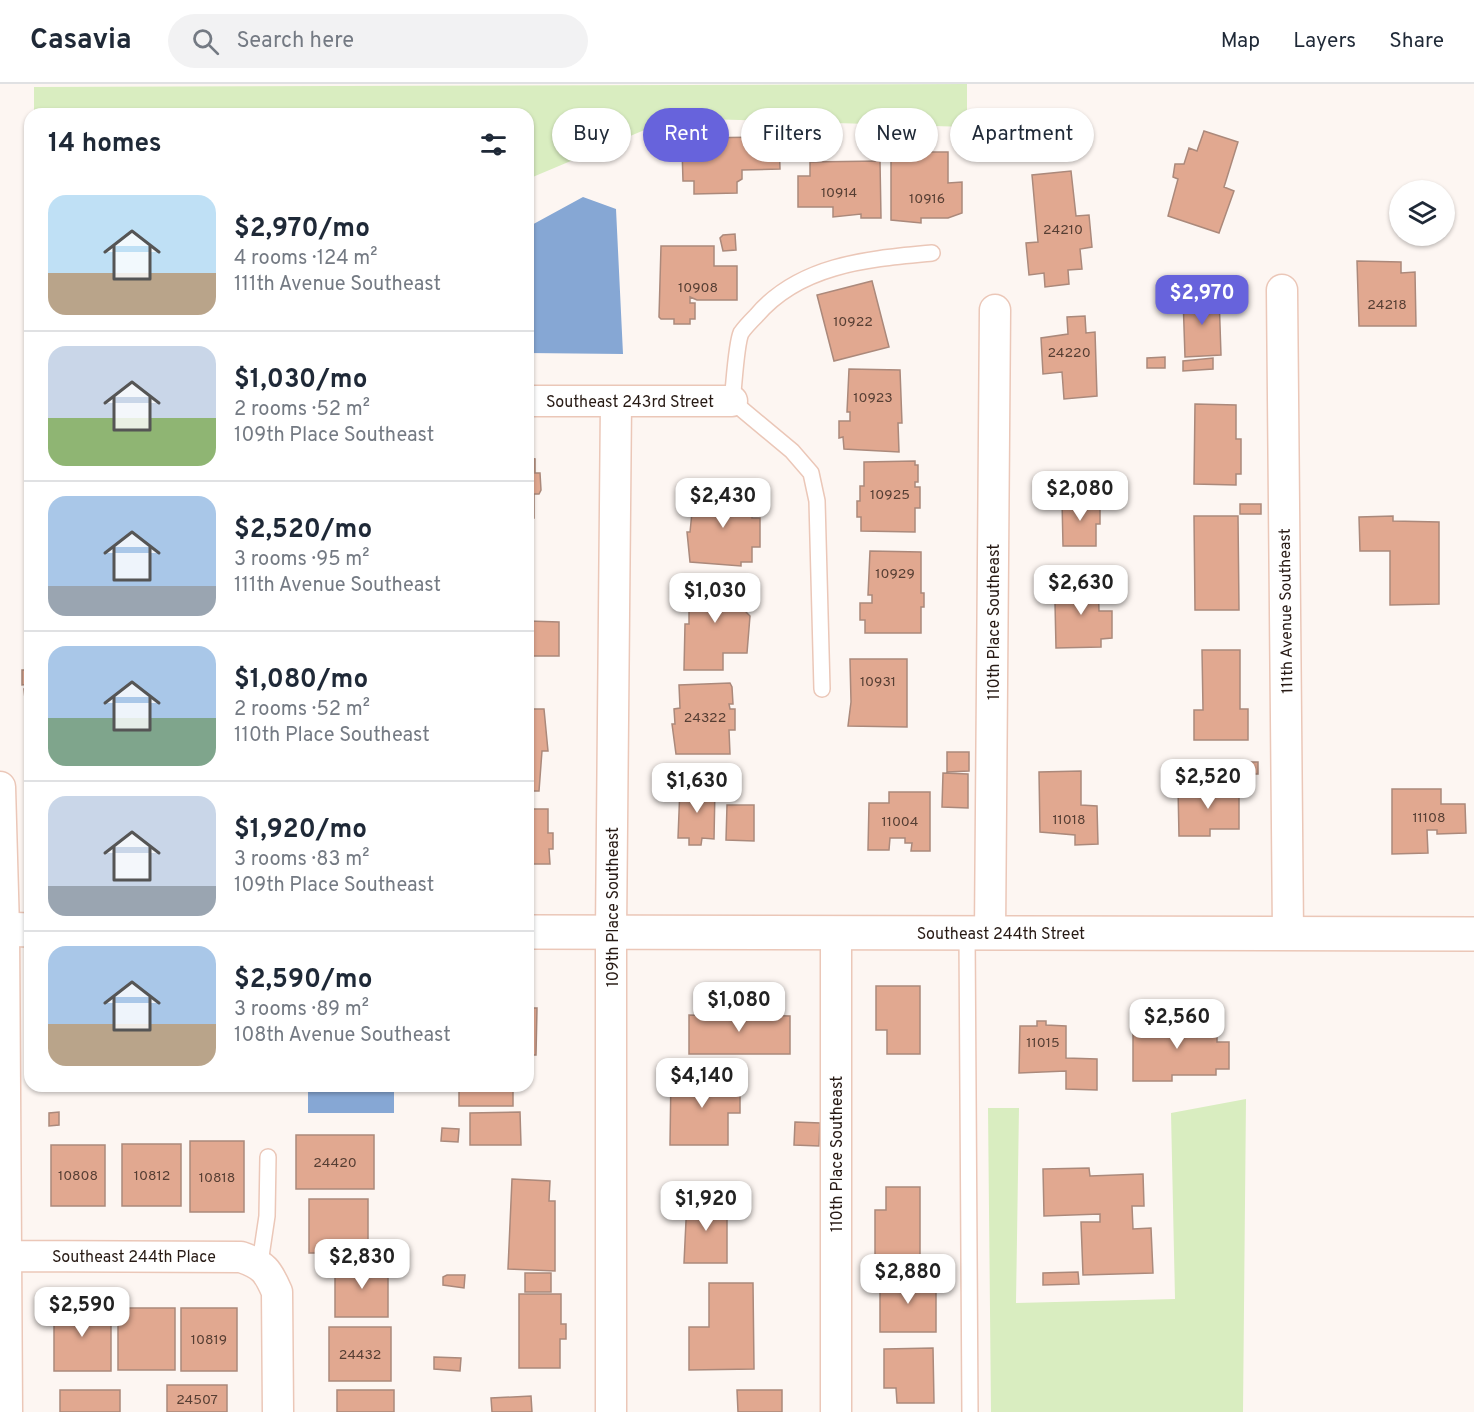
<!DOCTYPE html>
<html lang="en">
<head>
<meta charset="utf-8">
<style>
  :root { --surface:#fff; --page:#f2f2f3; --text:#1f2937; --muted:#747a83; --line:#e0e1e3; --accent:#6763dc }
  body { margin:0; font-family:Overpass,sans-serif; background:var(--page); color:var(--text); height:100vh; display:flex; flex-direction:column; font-size:22px; white-space:nowrap }
  * { box-sizing:border-box; margin:0 }
  p { font-size:20px; color:var(--muted) }
  .icon { flex:none; width:33px; height:33px; fill:none; stroke:currentColor; stroke-width:2; stroke-linecap:round; stroke-linejoin:round }
  .map { position:relative; flex:1; overflow:hidden }
  .sheet { position:absolute; left:24px; top:24px; width:510px; height:984px; display:flex; flex-direction:column; background:var(--surface); border-radius:18px; box-shadow:0 2px 4px #0004 }
  .sheet>* { flex:none }
  .hud { position:absolute; left:552px; top:24px; width:570px; height:54px; display:flex; gap:12px }
  .fabs { position:absolute; left:1389px; top:96px; display:grid; gap:12px }
  .fabs a { display:grid; place-items:center; width:66px; height:66px; border-radius:50%; background:var(--surface); box-shadow:0 2px 4px #0004; font-size:30px }
  .price { position:absolute; translate:-50% -51px; padding:0 14px; border-radius:12px; background:#fff; color:#222; font-size:20px; line-height:39px; filter:drop-shadow(0 2px 3px #0008) }
  .price::after { content:''; position:absolute; left:50%; top:36px; width:18px; height:14px; margin-left:-9px; background:inherit; clip-path:polygon(0 0,100% 0,50% 100%) }
  .price.selected { background:var(--accent); color:#fff }
  ul { padding:0; list-style:none }
  li { display:flex; align-items:center; gap:18px; height:150px; padding:0 24px }
  li+li { border-top:2px solid var(--line) }
  li span { display:grid; place-items:center; flex:none; width:168px; height:120px; border-radius:18px; color:#555 }
  li>.icon { margin-inline-start:auto }
  span .icon { width:72px; height:72px; fill:#fffc; stroke-width:1 }
  li b { font-size:26px }
  h2 { display:flex; justify-content:space-between; align-items:center; height:72px; padding:0 24px; font-size:26px }
  .chip { padding:0 21px; border-radius:27px; background:var(--surface); box-shadow:0 2px 4px #0004; font-size:21px; line-height:54px }
  .chip.selected { background:var(--accent); color:#fff }
  header { display:flex; align-items:center; gap:36px; box-sizing:border-box; height:84px; padding:0 30px; background:var(--surface); border-bottom:2px solid var(--line) }
  header strong { font-size:28px }
  nav { display:flex; gap:33px; margin-inline-start:auto; font-size:21px }
  .search { width:420px; height:54px; background:var(--page); display:flex; align-items:center; gap:15px; box-sizing:border-box; padding:0 21px; border-radius:33px; color:var(--muted); font-size:22px }
  .map>svg:first-child { display:block }
</style>
</head>
<body>
<header>
<strong>Casavia</strong>
<div class="search"><svg class="icon" aria-label="search" viewBox="0 0 24 24"><circle cx="10" cy="10" r="6"/><path d="M15 15l6 6"/></svg>Search here</div>
<nav><a>Map</a><a>Layers</a><a>Share</a></nav>
</header>
<div class="map">
<svg width="1474" height="1328" viewBox="0 0 1474 1328">
  <rect width="100%" height="100%" fill="#fdf6f2"/>
  <path fill="#d9edc0" d="M967 0V43L673 34 528 95V30H34V3Z
    M1246 1015 1243 1328H991L988 1024H1019L1016 1219 1175 1215 1171 1029Z"/>
  <path fill="#86a7d4" d="M583 113 616 125 623 270 528 269V143Z
    M308 1002H394V1029H308Z"/>
  <path fill="#e1a890" stroke="#ab897b" stroke-width="1.5" d="M1204 47 1238 58 1224 103 1234 107 1219 149 1168 132 1178 95 1173 93 1175 80H1184L1189 64 1197 67Z
    M766 53V55H779L780 85 742 86V95L737 98V109L694 110V97H683L682 65H695V54Z
    M891 68H948V99L962 98V129L948 134H921V139L891 136Z
    M880 77 881 134H861V130L833 133V123H798V92H810V78Z
    M1071 87 1076 132 1089 131 1092 163 1080 165 1082 185 1068 186 1069 200 1045 203 1044 189 1029 191 1026 159 1038 158 1032 91Z
    M735 150 736 166 723 167 720 154 723 151Z
    M661 162H714V182H737V216H697L690 213V219H695V235H690V240H674V235H661L659 233Z
    M1357 177 1401 178V189L1415 188 1416 242H1359Z
    M872 197 889 263 834 277 817 211Z
    M1219 211 1221 271 1185 273 1183 213Z
    M1085 232 1086 249 1095 248 1097 312 1064 315 1062 288 1043 290 1041 254 1068 250 1067 233Z
    M1165 273V284H1147V274Z
    M1213 274V285L1183 287V277Z
    M849 285 900 286 902 339H898L899 368 844 365 843 353 839 354V337H850V328H847Z
    M1195 320 1236 321V355H1241V390H1236V401L1194 400Z
    M528 374 535 375V389H540L541 406 539 410H534V434H528Z
    M915 377V381H918V398H915V403H920V424H915V448L861 447V433H857V417H860V402H864V378Z
    M694 409 752 410V434H760V463H752V478H741V482L690 478 687 448H690Z
    M1062 416H1100V440H1096V462H1063Z
    M1240 420H1261V430H1240Z
    M1194 432H1238L1239 526H1195Z
    M1393 432V437L1439 438V520L1390 521V467H1360L1359 433Z
    M528 451H533L531 493H528Z
    M870 467 921 468V509H924V523H921V549H865V536H860V519H872V511H868Z
    M710 493 740 495V513H746V528L750 532 747 569H723V586H684L685 540H689V523H692V495H710Z
    M1098 496 1099 527H1112V554L1101 555V563L1056 564 1055 519H1060V498Z
    M528 537 559 538V572H528Z
    M1202 566H1240V625H1248V656H1194V626H1203Z
    M850 575H907V643L848 642 851 618Z
    M22 586H30V600L22 601Z
    M730 599 732 603 733 620H729L730 625H735V646H729L730 670H676L672 640H675L674 625 680 624 679 601Z
    M24 605H30V645H28Z
    M528 625H544L548 667H542L539 707H528Z
    M947 668H969V687L947 688Z
    M1242 678H1258V690H1242Z
    M1081 687V721L1097 722 1098 760 1075 761V751L1040 748 1039 688Z
    M943 689 968 690V724L942 723Z
    M680 703 715 704 714 755 702 754 701 761H689V754H678Z
    M1239 703V745H1210V752H1179L1178 704Z
    M1392 705H1441V720H1465L1466 749 1437 750V746H1427L1428 769 1392 770Z
    M889 708H930V767H911L912 759H905V754H890L889 766H868L869 719H889Z
    M727 721H754V757L726 756Z
    M528 725H548V749H553V765H549L550 780H528Z
    M876 902H920V970H887V946H876Z
    M528 924H537L536 971H528Z
    M722 924H755V931L790 932V970H689V931L722 932Z
    M1163 930H1178V938H1217V958H1229V985H1216V991H1172V997H1133V940H1163Z
    M1037 937H1046V941L1066 942V974L1097 975V1006L1066 1005V987L1019 989 1020 942H1037Z
    M671 990H728V1005H740V1029H728V1061H670Z
    M459 1002H513V1022H459Z
    M59 1028V1041L49 1042V1029Z
    M520 1028 521 1061H470V1029Z
    M795 1038 820 1039 819 1062 794 1061Z
    M442 1044 459 1045 458 1058 441 1057Z
    M296 1051H374V1105H296Z
    M190 1057H244V1128H190Z
    M122 1060H181V1122H122Z
    M51 1061H105V1122H51Z
    M1089 1084 1090 1092 1143 1090 1144 1122H1132L1133 1145 1151 1144 1153 1189 1083 1191 1081 1138H1100V1130L1044 1132 1043 1085Z
    M512 1095 550 1097 549 1117H555V1187L508 1185Z
    M886 1103H920V1174H875V1126H886Z
    M309 1115H368V1169H309Z
    M687 1116H727V1179H684Z
    M335 1179H388V1233H335Z
    M1078 1188 1079 1200 1043 1201V1189Z
    M525 1189H551V1208H525Z
    M447 1191H465L464 1204 443 1201V1193Z
    M880 1194H936V1248H880Z
    M709 1199H753L754 1285 689 1286V1243H709Z
    M519 1210H561V1240H566V1255H560V1284H519Z
    M54 1221H111V1287H54Z
    M118 1224H175V1286H118Z
    M181 1224H237V1287H181Z
    M329 1243H391V1297H329Z
    M933 1264 934 1319H897L896 1304H884V1265Z
    M434 1273 461 1274 460 1287 434 1285Z
    M167 1301H227V1328H167Z
    M60 1306H120V1328H60Z
    M337 1306H394V1328H337Z
    M737 1306H782V1328H738Z
    M531 1312 532 1328H492L491 1314Z"/>
  <g fill="none" stroke-linecap="round" stroke-linejoin="round">
    <defs>
      <path id="service" d="M822 605 817 417 811 389 792 367 732 317C734 303 736 260 741 249 745 243 751 237 756 232 800 180 869 175 932 169
        M967 849 970 1328
        M260 1179 267 1132 268 1073"/>
      <path id="minor" d="M1282 206 1288 849
        M528 317H732
        M0 703 4 845 7 1328
        M836 848V1328
        M990 849 995 226
        M7 1172 241 1173C264 1181 268 1187 277 1208L278 1328
        M611 1328V848L616 318"/>
      <path id="tertiary" d="M0 845 30 846
        M528 848 1474 850"/>
    </defs>
    <use href="#service" stroke="#ebc7b8" stroke-width="18"/>
    <use href="#minor" stroke="#ebc7b8" stroke-width="33"/>
    <use href="#tertiary" stroke="#ebc7b8" stroke-width="36"/>
    <use href="#service" stroke="#fff" stroke-width="15"/>
    <use href="#minor" stroke="#fff" stroke-width="30"/>
    <use href="#tertiary" stroke="#fff" stroke-width="33"/>
  </g>
  <g text-anchor="middle" stroke-width="4.5" stroke-linejoin="round" paint-order="stroke">
    <g font-size="14" fill="#563e33">
      <text x="839" y="113">10914</text>
      <text x="927" y="119">10916</text>
      <text x="1063" y="150">24210</text>
      <text x="698" y="208">10908</text>
      <text x="1387" y="225">24218</text>
      <text x="853" y="242">10922</text>
      <text x="1069" y="273">24220</text>
      <text x="873" y="318">10923</text>
      <text x="890" y="415">10925</text>
      <text x="895" y="494">10929</text>
      <text x="878" y="602">10931</text>
      <text x="705" y="638">24322</text>
      <text x="1429" y="738">11108</text>
      <text x="1069" y="740">11018</text>
      <text x="900" y="742">11004</text>
      <text x="1043" y="963">11015</text>
      <text x="335" y="1083">24420</text>
      <text x="78" y="1096">10808</text>
      <text x="152" y="1096">10812</text>
      <text x="217" y="1098">10818</text>
      <text x="209" y="1260">10819</text>
      <text x="360" y="1275">24432</text>
      <text x="197" y="1320">24507</text>
    </g>
    <g font-size="16" fill="#271a14" stroke="#fff">
      <text x="630" y="323">Southeast 243rd Street</text>
      <text transform="translate(1285 527) rotate(-91)" y="6">111th Avenue Southeast</text>
      <text transform="translate(993 538) rotate(-90)" y="6">110th Place Southeast</text>
      <text transform="translate(612 823) rotate(-90)" y="6">109th Place Southeast</text>
      <text x="1001" y="855">Southeast 244th Street</text>
      <text transform="translate(836 1070) rotate(-90)" y="6">110th Place Southeast</text>
      <text x="134" y="1178">Southeast 244th Place</text>
    </g>
  </g>
</svg>
<div class="fabs">
<a><svg class="icon" aria-label="layers" viewBox="0 0 24 24"><path d="M12 4l9 5-9 5-9-5zM3 14l9 5 9-5"/></svg></a>
</div>
<b class="price selected" style="left:1202px;top:242px">$2,970</b>
<b class="price" style="left:1080px;top:438px">$2,080</b>
<b class="price" style="left:723px;top:445px">$2,430</b>
<b class="price" style="left:1081px;top:532px">$2,630</b>
<b class="price" style="left:715px;top:540px">$1,030</b>
<b class="price" style="left:1208px;top:726px">$2,520</b>
<b class="price" style="left:697px;top:730px">$1,630</b>
<b class="price" style="left:739px;top:949px">$1,080</b>
<b class="price" style="left:1177px;top:966px">$2,560</b>
<b class="price" style="left:702px;top:1025px">$4,140</b>
<b class="price" style="left:706px;top:1148px">$1,920</b>
<b class="price" style="left:362px;top:1206px">$2,830</b>
<b class="price" style="left:908px;top:1221px">$2,880</b>
<b class="price" style="left:82px;top:1254px">$2,590</b>
<div class="hud">
<a class="chip">Buy</a>
<a class="chip selected">Rent</a>
<a class="chip">Filters</a>
<a class="chip">New</a>
<a class="chip">Apartment</a>
</div>
<section class="sheet">
<h2>14 homes<svg class="icon" aria-label="filters" viewBox="0 0 24 24"><path d="M4 7h16M4 17h16"/><circle cx="9" cy="7" r="2"/><circle cx="15" cy="17" r="2"/></svg></h2>
<ul>
<li><span style="background:linear-gradient(#bfe0f5 65%,#b9a48a 0)"><svg class="icon" aria-label="home" viewBox="0 0 24 24"><path d="M3 11l9-7 9 7M6 9v11h12V9"/></svg></span><div><b>$2,970/mo</b><p>4 rooms · 124 m²</p><p>111th Avenue Southeast</p></div></li>
<li><span style="background:linear-gradient(#c9d6e8 60%,#8fb573 0)"><svg class="icon" aria-label="home" viewBox="0 0 24 24"><path d="M3 11l9-7 9 7M6 9v11h12V9"/></svg></span><div><b>$1,030/mo</b><p>2 rooms · 52 m²</p><p>109th Place Southeast</p></div></li>
<li><span style="background:linear-gradient(#a9c7e8 75%,#9aa5b1 0)"><svg class="icon" aria-label="home" viewBox="0 0 24 24"><path d="M3 11l9-7 9 7M6 9v11h12V9"/></svg></span><div><b>$2,520/mo</b><p>3 rooms · 95 m²</p><p>111th Avenue Southeast</p></div></li>
<li><span style="background:linear-gradient(#a9c7e8 60%,#7fa58c 0)"><svg class="icon" aria-label="home" viewBox="0 0 24 24"><path d="M3 11l9-7 9 7M6 9v11h12V9"/></svg></span><div><b>$1,080/mo</b><p>2 rooms · 52 m²</p><p>110th Place Southeast</p></div></li>
<li><span style="background:linear-gradient(#c9d6e8 75%,#9aa5b1 0)"><svg class="icon" aria-label="home" viewBox="0 0 24 24"><path d="M3 11l9-7 9 7M6 9v11h12V9"/></svg></span><div><b>$1,920/mo</b><p>3 rooms · 83 m²</p><p>109th Place Southeast</p></div></li>
<li><span style="background:linear-gradient(#a9c7e8 65%,#b9a48a 0)"><svg class="icon" aria-label="home" viewBox="0 0 24 24"><path d="M3 11l9-7 9 7M6 9v11h12V9"/></svg></span><div><b>$2,590/mo</b><p>3 rooms · 89 m²</p><p>108th Avenue Southeast</p></div></li>
</ul>
</section>
</div>
</body>
</html>
